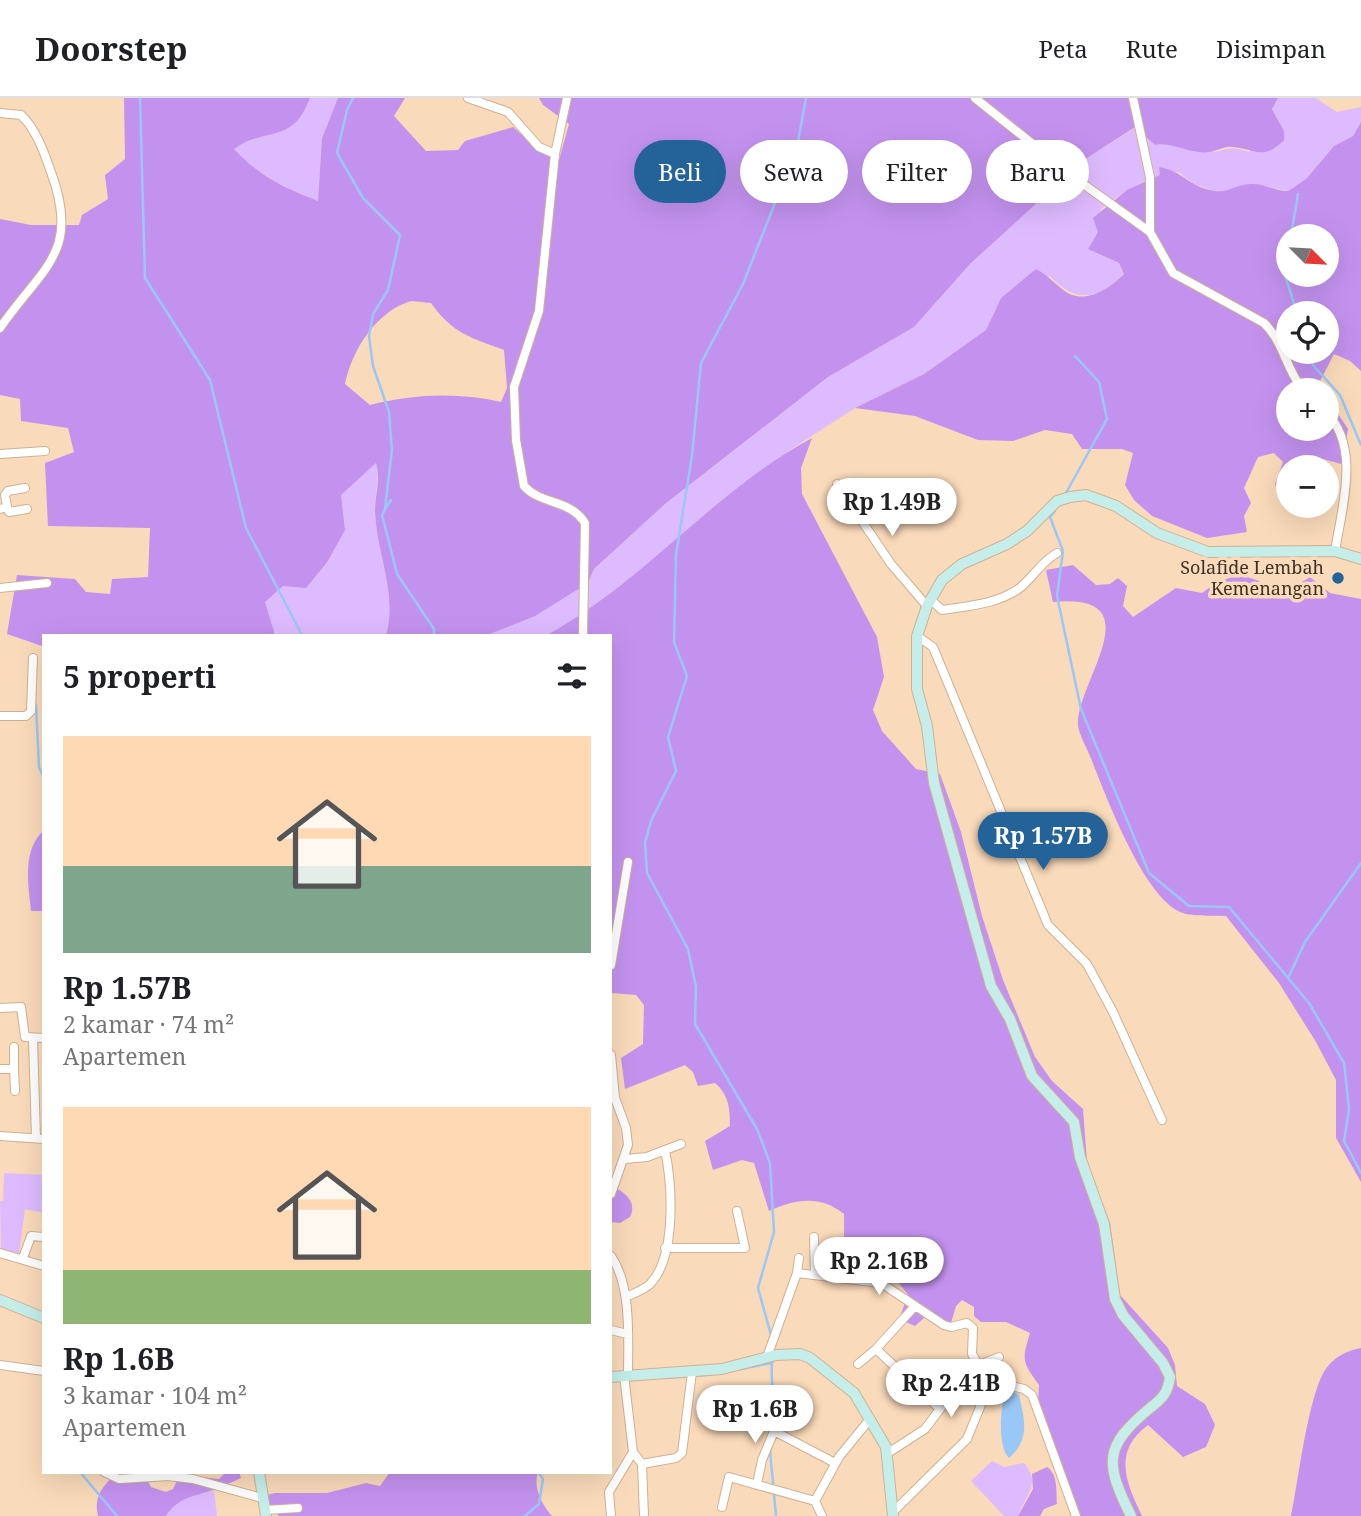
<!DOCTYPE html>
<html lang="id">
<head>
<meta charset="utf-8">
<style>
  :root { --surface:#fff; --page:#f2f2f2; --text:#202124; --muted:#757577; --line:#e0e0e0; --accent:#236399 }
  body { margin:0; font-family:"Noto Serif",serif; background:var(--page); color:var(--text); height:100vh; display:flex; flex-direction:column; font-size:26px; white-space:nowrap }
  * { box-sizing:border-box; margin:0 }
  p { font-size:23px; color:var(--muted) }
  .icon { flex:none; width:38px; height:38px; fill:none; stroke:currentColor; stroke-width:2; stroke-linecap:round; stroke-linejoin:round }
  .map { position:relative; flex:1; overflow:hidden }
  .details { position:absolute; left:42px; top:536px; width:570px; height:840px; display:flex; flex-direction:column; background:var(--surface); border-radius:0px; box-shadow:0 7px 28px #0002 }
  .details>* { flex:none }
  .hud { position:absolute; left:634px; top:42px; width:621px; height:63px; display:flex; gap:14px }
  .needle { width:46px; rotate:114deg }
  .controls { position:absolute; left:1276px; top:126px; display:grid; gap:14px }
  .controls a { display:grid; place-items:center; width:63px; height:63px; border-radius:50%; background:var(--surface); box-shadow:0 7px 28px #0002; font-size:35px }
  .price { position:absolute; translate:-50% -60px; padding:0 16px; border-radius:24px; background:#fff; color:#222; font-size:23px; line-height:46px; filter:drop-shadow(0 2px 4px #0008) }
  .price::after { content:''; position:absolute; left:50%; top:42px; width:21px; height:16px; margin-left:-10px; background:inherit; clip-path:polygon(0 0,100% 0,50% 100%) }
  .price.current { background:var(--accent); color:#fff }
  ul { padding:0; list-style:none }
  li { display:grid; align-content:center; gap:14px; height:371px; padding:0 21px }
  li span { display:grid; place-items:center; height:217px; border-radius:0px; color:#555 }
  li>.icon { margin-inline-start:auto }
  span .icon { width:126px; height:126px; fill:#fffc; stroke-width:1 }
  li b { font-size:30px }
  h2 { display:flex; justify-content:space-between; align-items:center; height:84px; padding:0 21px; font-size:30px }
  .tag { padding:0 24px; border-radius:32px; background:var(--surface); box-shadow:0 7px 28px #0002; font-size:24px; line-height:63px }
  .tag.current { background:var(--accent); color:#fff }
  header { display:flex; align-items:center; gap:42px; box-sizing:border-box; height:98px; padding:0 35px; background:var(--surface); border-bottom:2px solid var(--line) }
  header strong { font-size:33px }
  nav { display:flex; gap:38px; margin-inline-start:auto; font-size:24px }
  .map>svg:first-child { display:block }
</style>
</head>
<body>
<header>
<strong>Doorstep</strong>
<nav><a>Peta</a><a>Rute</a><a>Disimpan</a></nav>
</header>
<div class="map">
<svg width="1361" height="1418" viewBox="0 0 1361 1418">
  <rect width="100%" height="100%" fill="#f9daba"/>
  <path fill="#debbfe" d="M310 0H338L322 40 318 103C285 90 259 78 233 51 266 28 292 48 310 0Z
    M1278 0H1316L1337 14 1361 9V24L1353 38 1334 48 1306 81 1288 93 1253 86 1225 95 1218 94 1196 87 1178 74C1147 79 1126 92 1101 111L1098 134 1088 151 1119 165 1124 176C1098 201 1077 207 1050 178L1001 200 986 232 924 276 855 310 793 350 589 513 547 537H487L588 485 594 471 665 406 828 279 914 229 970 166 1084 62 1136 29 1155 47C1173 45 1188 52 1205 54 1224 56 1224 45 1249 54L1280 25 1272 11Z
    M377 364C379 382 375 396 375 413 376 454 398 496 386 537H275L264 504 283 488 328 463 345 432 340 397Z
    M4 1075 44 1077V1115L25 1111 19 1155 1 1151 0 1103H3Z
    M992 1363 1004 1369 1024 1365C1042 1386 1025 1397 1018 1418H1004L971 1383Z
    M214 1393 217 1418H166C178 1399 194 1396 214 1393Z"/>
  <path fill="#c392ee" fill-rule="evenodd" d="M124 0H310C292 48 266 28 234 51 259 78 284 90 318 103L322 40 338 0H405L394 18 426 53 458 52 465 43 513 29 542 55 559 62 569 26 543 7 539 0H1278L1272 11 1284 33V42C1262 64 1254 50 1232 49 1224 48 1217 53 1210 54 1192 57 1174 44 1155 47L1135 29 1084 62 970 166 914 229 828 279 665 406 594 471 588 485 535 518 487 537H386C398 496 376 454 375 413 375 396 381 382 376 365L341 397 345 432 328 463 306 490 283 488 265 504 275 537H44L43 621 42 548 7 536 17 477 75 481 86 494 110 496 112 481 148 479 150 430 48 428 45 365 74 354 68 330 21 323 20 301 0 297V121L31 127H79L82 117 108 101 105 77 125 61ZM411 203 431 205C452 235 471 240 504 252L507 290 501 304C457 294 413 296 370 307L345 286C352 251 377 213 411 203Z
    M1361 24V273L1350 263 1334 256 1318 287 1322 292H1288V331H1326L1327 299 1348 331 1343 362 1341 366 1323 361 1310 369H1288V386L1278 395 1275 386 1283 364 1274 355 1258 359 1244 390 1251 405 1244 418 1247 434 1207 440 1152 418 1134 402 1125 387 1133 355 1122 351H1082L1072 336 1045 332 1013 343 978 342 915 318 855 310 924 276 986 232 1001 200 1036 171C1047 177 1052 183 1062 191 1083 209 1109 191 1124 176L1119 165 1088 151 1098 134 1093 120 1127 92 1160 77 1159 69C1181 73 1184 83 1203 90 1229 99 1229 87 1251 86 1263 85 1275 93 1288 93L1306 81 1334 48 1353 38ZM1288 138H1326V177H1288ZM1288 215H1326V254H1288Z
    M812 340 801 370 802 396 877 539 884 579 873 612 882 633 916 671 940 676 961 734 982 818 1003 882 1035 959 1052 983 1083 1011 1087 1064 1110 1125 1120 1197 1168 1250 1175 1267 1177 1288 1205 1306 1215 1327 1206 1349 1183 1359 1148 1327C1112 1354 1126 1384 1142 1418H1080L1072 1404 1038 1304 1039 1287C1023 1264 1021 1264 1030 1235L1006 1224H981L974 1218V1209L962 1202 956 1208 951 1225 937 1228 925 1219 915 1228 899 1221 908 1197 899 1185 844 1171V1116C820 1097 796 1101 769 1113L754 1065 742 1062 713 1072 705 1043 730 1028C730 1011 729 997 715 985L698 988 693 974 685 967 625 991 621 960 643 946 644 907 636 897 611 895V537H547C644 484 715 392 812 340Z
    M1073 467 1096 487 1110 486 1118 480 1127 488 1123 508 1133 519 1176 490 1202 495C1235 470 1250 476 1283 496L1310 479 1330 495 1361 501V1084L1336 1040V982L1316 944 1279 885 1226 818C1212 817 1196 819 1183 815 1145 803 1106 698 1092 663 1088 652 1080 639 1078 628 1074 587 1157 494 1053 504L1046 472Z
    M44 732V813H31C28 786 22 752 44 732Z
    M611 1087C623 1094 638 1102 630 1119L620 1125 611 1124Z
    M1361 1250V1418H1291C1298 1386 1309 1289 1328 1268 1336 1258 1349 1252 1361 1250Z
    M1047 1369C1058 1376 1056 1393 1057 1406L1044 1411 1040 1418H1018L1033 1391 1032 1376Z
    M110 1374 144 1376 151 1389 166 1394 173 1391 178 1381 192 1378 219 1381 226 1374H239L241 1380C231 1384 219 1391 210 1393 191 1399 178 1400 166 1418H98C94 1401 100 1392 112 1379Z
    M390 1374H538C533 1389 541 1406 552 1418H279L270 1411 267 1397 275 1395H327L366 1385 380 1388Z"/>
  <path fill="#99c8f7" d="M1007 1291 1019 1297C1025 1323 1030 1341 1009 1360 997 1348 1000 1306 1007 1291Z"/>
  <g fill="none" stroke-linecap="round" stroke-linejoin="round">
    <path stroke="#99c8f7" stroke-width="2.5" d="M140 0 145 180 210 282 246 430 302 537
      M353 0 347 12 337 55 363 100 400 137 388 192 373 216 369 238 373 268 389 314 392 352 385 410 391 402 382 417 397 476 434 531V537
      M1291 138 1298 96
      M1288 155 1285 177 1297 215
      M1312 254 1313 267 1340 297 1361 347
      M1066 395 1107 321 1099 284 1075 258
      M1055 413 1050 419 1063 453 1057 498 1081 611 1149 775 1189 808 1229 809 1309 905 1344 965 1349 1011 1344 1043 1361 1075
      M36 607 39 669 44 680
      M1289 878 1305 844 1361 765
      M771 1237 758 1190 774 1134 770 1065 757 1031 695 926 696 889 688 851 647 775 645 745 651 723 676 673 668 639 687 578 674 544 676 457 692 358 701 265 743 186 797 49 806 0
      M772 1265C770 1288 777 1308 774 1330
      M741 1271 772 1265V1261
      M665 1280 707 1277
      M770 1352 776 1418
      M80 1374 117 1418
      M525 1418 539 1406 543 1381 538 1374"/>
    <defs>
      <path id="street" d="M468 0 508 14 539 49 555 56
        M567 0 555 56 539 213 514 289 516 342 524 388C541 407 570 401 585 425L583 537
        M975 0 1079 83 1150 134 1173 175 1264 225C1283 243 1286 271 1303 292
        M1133 0 1150 79V134
        M0 15 21 17C36 31 44 54 51 74 81 155 42 169 0 230
        M1326 314C1361 349 1342 409 1335 453
        M0 356 45 353
        M837 386 891 466 927 508
        M7 409 9 414 27 411
        M0 411 7 409 5 397 8 393 25 390
        M0 490 47 485
        M931 502 942 512C967 508 1000 506 1021 489 1034 478 1041 464 1057 455
        M917 538 933 549 1048 827 1087 866 1113 914 1162 1022
        M0 618H26L31 613 33 560
        M611 867 628 764
        M0 910 21 909 25 939 44 940
        M33 940 36 1040
        M611 957 615 1000 626 1030 628 1047 611 1096
        M0 971H14V949
        M14 971 15 993
        M0 1038 44 1041
        M665 1052 681 1046
        M625 1061 647 1059 665 1052C672 1086 677 1158 650 1186 644 1192 634 1195 626 1199
        M814 1139 815 1176
        M665 1150H745L737 1113
        M0 1155 44 1168
        M611 1158C632 1188 628 1242 628 1277
        M23 1160 31 1138 44 1139
        M797 1175 799 1160
        M915 1208 876 1251 940 1311
        M611 1232 627 1236
        M767 1259 797 1175 881 1185 944 1227 951 1229 967 1225 973 1230 972 1256 978 1266
        M858 1266 876 1251
        M0 1267 44 1273
        M624 1277 633 1354 642 1366 644 1418
        M888 1355 925 1331 970 1271 999 1259
        M642 1366 676 1360 682 1355 692 1274
        M104 1374 119 1381 168 1378 169 1374
        M168 1378 193 1381 262 1400
        M757 1386 762 1362 774 1333 835 1365
        M815 1403 839 1359 870 1321
        M722 1409 729 1379 815 1403 822 1418
        M265 1412 298 1410
        M893 1414 967 1341 987 1292 995 1284 1024 1291 1032 1297 1076 1418
        M611 1418 609 1394 633 1354"/>
      <path id="secondary" d="M0 1202 44 1220
        M611 1279 722 1271 776 1257 800 1256 810 1260 854 1295 886 1349 893 1418
        M259 1374 266 1418
        M1131 1418C1105 1365 1103 1349 1150 1310 1162 1301 1168 1295 1170 1279L1163 1265 1123 1217 1115 1201 1104 1126 1080 1059 1074 1024 1032 978 1010 921 991 888 934 685 927 628 917 591V538L927 508 942 482 962 466 1007 446 1027 433 1057 403 1070 399 1086 397 1116 408 1157 435 1208 454 1335 453 1361 461"/>
    </defs>
    <use href="#street" stroke="#cfb192" stroke-width="10"/>
    <use href="#secondary" stroke="#cfb192" stroke-width="12"/>
    <use href="#street" stroke="#fff" stroke-width="8"/>
    <use href="#secondary" stroke="#c5eeeb" stroke-width="10"/>
  </g>
  <circle fill="#236399" stroke="#f9daba" stroke-width="2.5" cx="1338" cy="480" r="7"/>
  <g text-anchor="middle" stroke-width="7" stroke-linejoin="round" paint-order="stroke">
    <g font-size="18" fill="#3d3125" stroke="#f9daba" text-anchor="end">
      <text x="1324" y="476">Solafide Lembah<tspan x="1324" dy="21">Kemenangan</tspan></text>
    </g>
  </g>
</svg>
<div class="controls">
<a><svg class="needle" viewBox="-14 -14 28 28"><path d="M0-13l5 13h-10z" fill="#e53935"/><path d="M0 13l5-13h-10z" fill="#757577"/></svg></a>
<a><svg class="icon" aria-label="locate" viewBox="0 0 24 24"><circle cx="12" cy="12" r="6"/><path d="M12 2v4M12 18v4M2 12h4M18 12h4"/></svg></a>
<a>+</a>
<a>−</a>
</div>
<b class="price" style="left:892px;top:440px">Rp 1.49B</b>
<b class="price current" style="left:1043px;top:774px">Rp 1.57B</b>
<b class="price" style="left:879px;top:1199px">Rp 2.16B</b>
<b class="price" style="left:951px;top:1321px">Rp 2.41B</b>
<b class="price" style="left:755px;top:1347px">Rp 1.6B</b>
<div class="hud">
<a class="tag current">Beli</a>
<a class="tag">Sewa</a>
<a class="tag">Filter</a>
<a class="tag">Baru</a>
</div>
<section class="details">
<h2>5 properti<svg class="icon" aria-label="filters" viewBox="0 0 24 24"><path d="M4 7h16M4 17h16"/><circle cx="9" cy="7" r="2"/><circle cx="15" cy="17" r="2"/></svg></h2>
<ul>
<li><span style="background:linear-gradient(#ffd9b3 60%,#7fa58c 0)"><svg class="icon" aria-label="home" viewBox="0 0 24 24"><path d="M3 11l9-7 9 7M6 9v11h12V9"/></svg></span><div><b>Rp 1.57B</b><p>2 kamar · 74 m²</p><p>Apartemen</p></div></li>
<li><span style="background:linear-gradient(#ffd9b3 75%,#8fb573 0)"><svg class="icon" aria-label="home" viewBox="0 0 24 24"><path d="M3 11l9-7 9 7M6 9v11h12V9"/></svg></span><div><b>Rp 1.6B</b><p>3 kamar · 104 m²</p><p>Apartemen</p></div></li>
</ul>
</section>
</div>
</body>
</html>
